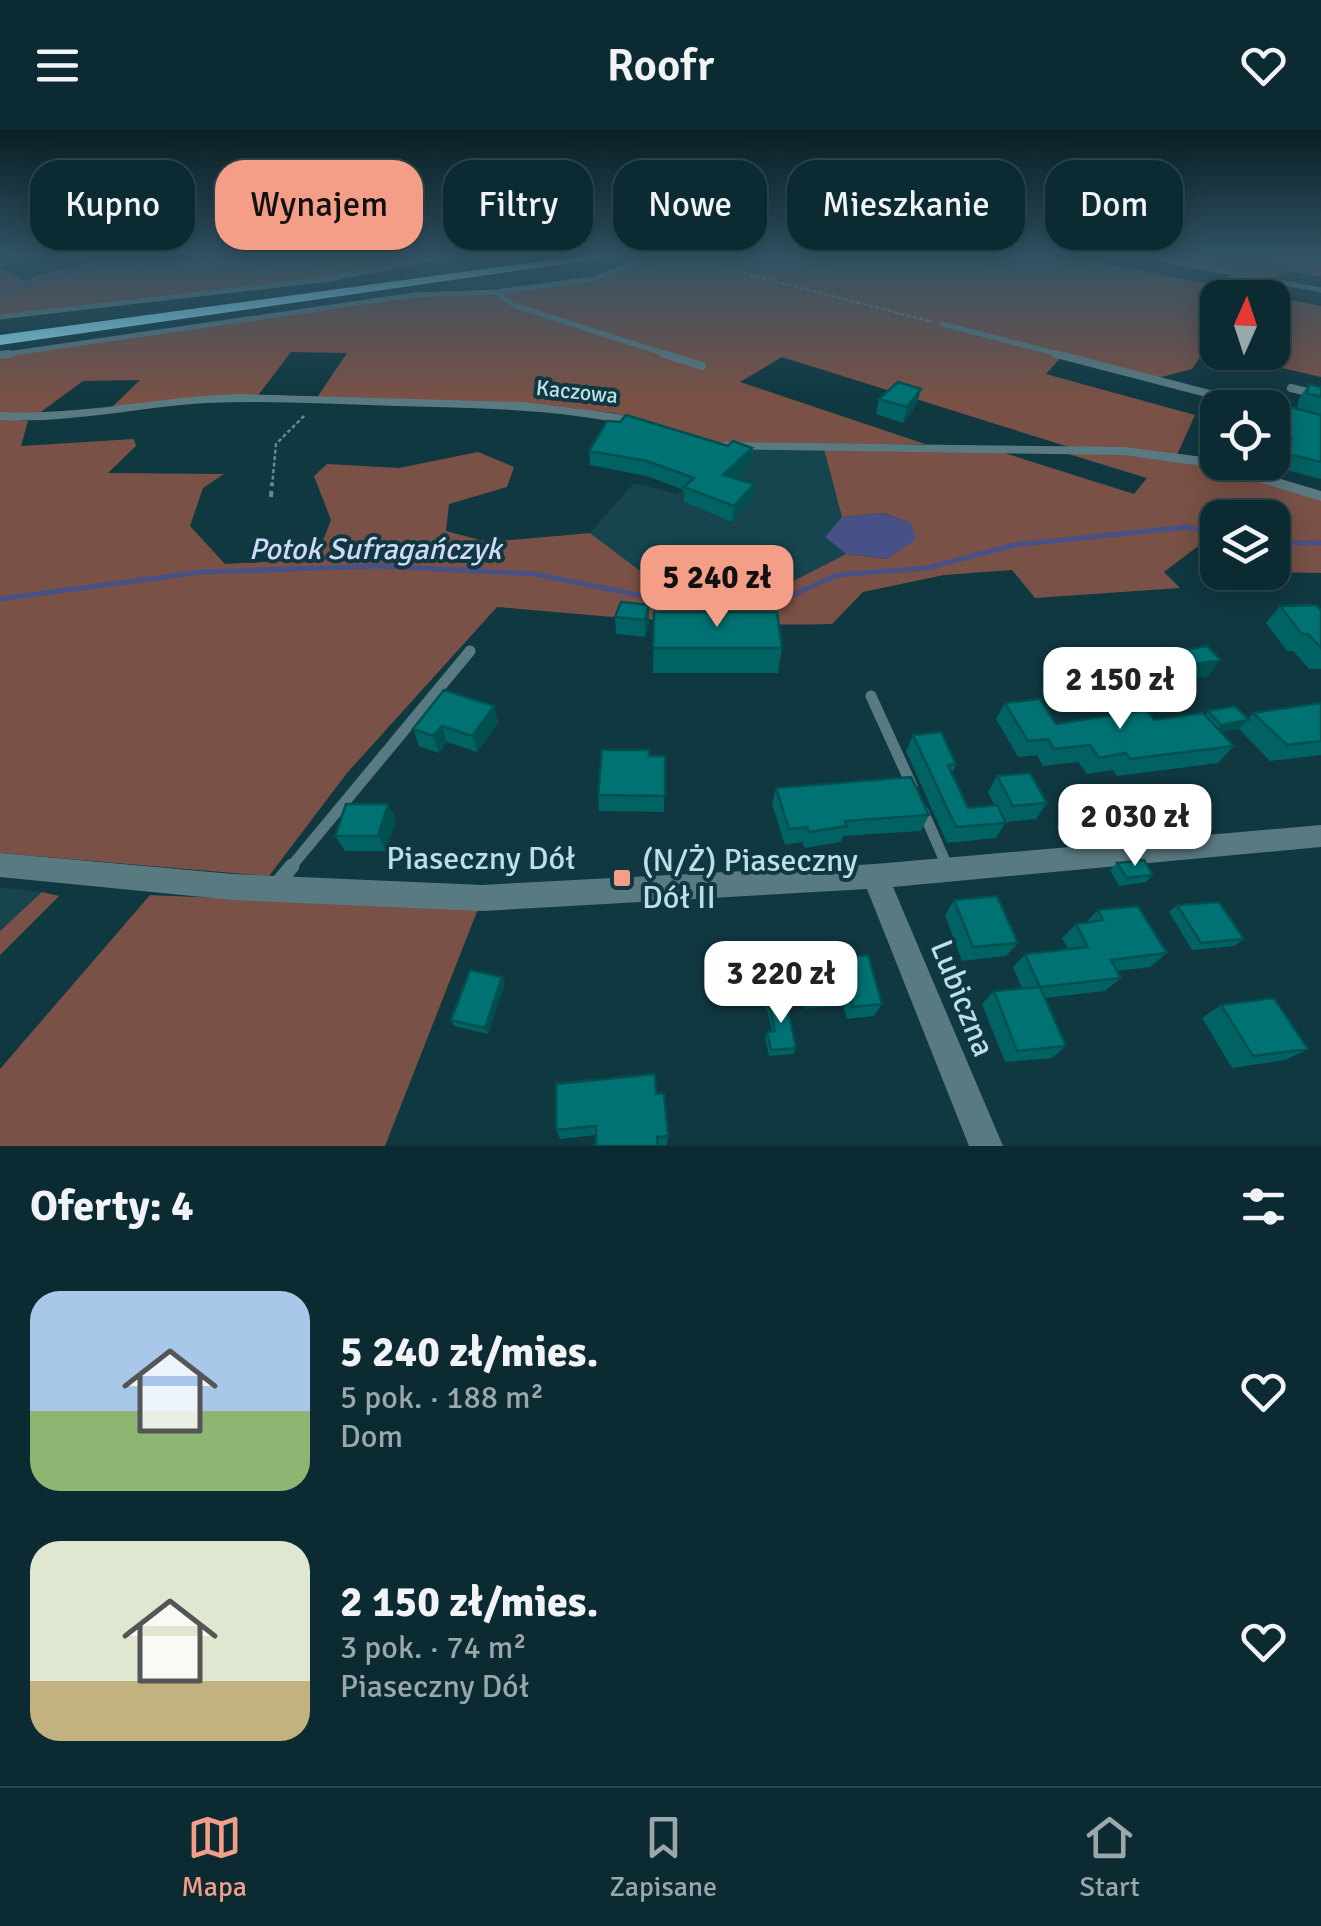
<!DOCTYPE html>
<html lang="pl">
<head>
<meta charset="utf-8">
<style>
  :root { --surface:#0c2a31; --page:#1a363d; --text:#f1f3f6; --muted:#9aa7ab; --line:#2c464d; --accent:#f49e88 }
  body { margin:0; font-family:Signika,sans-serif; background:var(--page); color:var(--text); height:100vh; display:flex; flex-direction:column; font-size:38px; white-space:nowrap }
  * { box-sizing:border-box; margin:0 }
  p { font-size:32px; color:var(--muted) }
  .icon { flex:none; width:55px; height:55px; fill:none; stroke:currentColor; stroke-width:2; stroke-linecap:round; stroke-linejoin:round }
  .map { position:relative; height:1016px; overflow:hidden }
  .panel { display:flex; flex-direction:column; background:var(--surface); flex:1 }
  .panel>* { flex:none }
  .guide { position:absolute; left:30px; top:30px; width:1262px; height:90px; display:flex; gap:20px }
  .needle { width:65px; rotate:3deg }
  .tools { position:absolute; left:1200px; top:150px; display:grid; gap:20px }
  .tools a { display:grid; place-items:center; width:90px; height:90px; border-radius:20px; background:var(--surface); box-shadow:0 5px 25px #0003,0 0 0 2px var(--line); font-size:50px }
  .price { position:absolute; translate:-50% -85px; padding:0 22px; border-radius:20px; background:#fff; color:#222; font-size:32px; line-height:65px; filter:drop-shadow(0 2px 5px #0008) }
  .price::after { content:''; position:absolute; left:50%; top:60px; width:30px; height:22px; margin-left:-15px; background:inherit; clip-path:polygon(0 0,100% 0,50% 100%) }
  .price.on { background:var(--accent); color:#111 }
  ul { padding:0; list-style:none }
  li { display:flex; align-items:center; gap:30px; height:250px; padding:0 30px }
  li span { display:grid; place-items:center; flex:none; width:280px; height:200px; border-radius:30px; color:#555 }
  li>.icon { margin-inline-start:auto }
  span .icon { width:120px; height:120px; fill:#fffc; stroke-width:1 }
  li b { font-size:42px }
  h2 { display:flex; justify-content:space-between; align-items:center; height:120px; padding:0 30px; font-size:42px }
  .tag { padding:0 35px; border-radius:30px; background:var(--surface); box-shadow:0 5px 25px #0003,0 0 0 2px var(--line); font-size:35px; line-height:90px }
  .tag.on { background:var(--accent); color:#111 }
  header { display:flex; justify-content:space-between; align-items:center; height:130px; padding:0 30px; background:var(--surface); font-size:45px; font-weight:600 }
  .tab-bar { display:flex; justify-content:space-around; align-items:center; height:140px; border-top:2px solid var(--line); background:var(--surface); font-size:28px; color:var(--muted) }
  .tab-bar a { display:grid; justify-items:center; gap:5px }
  .tab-bar .on { color:var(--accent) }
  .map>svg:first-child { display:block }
</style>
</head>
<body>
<header><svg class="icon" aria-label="menu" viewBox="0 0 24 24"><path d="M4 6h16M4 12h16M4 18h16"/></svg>Roofr<svg class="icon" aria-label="heart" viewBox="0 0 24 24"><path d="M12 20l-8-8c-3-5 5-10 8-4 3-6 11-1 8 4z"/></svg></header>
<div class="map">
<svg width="1321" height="1016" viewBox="0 0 1321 1016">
  <rect width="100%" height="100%" fill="#103841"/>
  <path fill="#16444f" d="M723 318 824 319 842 387 825 407 846 424 772 462 647 447 590 403 634 353 678 364Z
    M0 757 42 762 0 801Z"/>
  <path fill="#795146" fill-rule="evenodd" d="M285 125H446L377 141 0 185V138L25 151C112 114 204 138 296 130Z
    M679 125H1060L1219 156 1230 145 1153 128 1321 125V147L1284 140 1267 165 1321 176V247L1205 220 1192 239 1154 249 1063 225 1046 244 1195 285 1177 325 1072 318 782 227 740 252 925 314H725L615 283 466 271 316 269 347 223 291 222 256 268 111 278 140 250 83 251 34 287 0 284V227L415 166 497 164 599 149 631 136ZM1218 168H1272V222H1218Z
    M0 289 28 291 21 316 134 309 136 316 108 343 224 344 203 358 190 396 225 434 298 430 319 421 331 390 314 346 327 334 399 338 478 322 514 337 507 357 449 374 446 401 487 412 590 403 648 447 772 462 846 424 887 429 911 393 883 383 842 387 824 319 995 320 1134 364 1147 348 1065 323 1125 324 1211 336 1321 370V443L1273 442 1272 388H1218L1217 415 1197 417 1164 442 1180 458 1035 468 1012 440 944 445 863 462 832 494C719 497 609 487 497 477L347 643 269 746 0 723Z
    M42 762 59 766 0 825V801Z
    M150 765 478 779 385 1016H0V939Z"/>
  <path fill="#485185" d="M882 383 911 393 916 409 887 429 846 424 825 407 842 387Z"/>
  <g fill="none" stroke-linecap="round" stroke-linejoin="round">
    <path stroke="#485185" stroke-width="4" d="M0 162C42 151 84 135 128 133 206 130 281 157 356 125"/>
    <path stroke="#485185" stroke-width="5" d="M1272 413H1321
      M0 469 201 442 379 436 535 444 693 476 764 478 837 445 927 438 1014 415 1187 397 1218 403"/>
    <path stroke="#648992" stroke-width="2.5" stroke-dasharray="4 2.5" stroke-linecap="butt" d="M222 125 269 143
      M1292 125 1321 130
      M680 127 933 192
      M272 356 276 314 306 284"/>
    <path stroke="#648992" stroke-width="4" stroke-dasharray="6 5" stroke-linecap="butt" d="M271 367 272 353"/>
    <path stroke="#5a7a82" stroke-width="5" d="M1140 125 1321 160
      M496 162 513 175 672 226
      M0 187 329 149 450 125
      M942 194 1066 226
      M0 225 414 165 496 162 593 149 633 133 671 125"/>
    <path stroke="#5a7a82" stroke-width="8" d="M664 224 702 236
      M1056 224 1264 278
      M0 225 9 224
      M1291 258 1321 265"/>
    <path stroke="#5a7a82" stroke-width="11" d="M871 566 912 656
      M923 681 948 738
      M290 738 470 521"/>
    <path stroke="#5a7a82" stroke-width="15" d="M276 755 292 736"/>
    <path fill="#5a7a82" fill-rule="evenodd" d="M236 264 523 272 618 284 655 295 648 299C565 279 482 278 397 276 333 274 269 270 206 273 137 277 69 294 0 290V282C79 286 157 267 236 264Z
      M724 312 1124 317 1211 328 1321 361V371L1209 337 1124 325 719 319 717 316Z
      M1321 695V717L893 757 1003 1016H969L867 759 482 781 233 770 0 747V723L233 744 482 755 875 734Z"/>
    <path fill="#8addf2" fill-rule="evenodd" d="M588 125H626L0 215V205Z"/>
  </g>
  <path fill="#006263" d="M1309 254 1321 257V284L1297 278 1299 268Z
    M879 269 917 274 903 293 876 284Z
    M1263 270 1321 285V349L1278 338 1282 322 1272 319V278H1259Z
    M752 318 751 332 734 348 754 354 752 369 732 392 684 372V360L647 346 590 335 589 321Z
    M621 472 649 492 645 507 616 504 615 487Z
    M1280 476 1321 480V539H1309L1293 521H1287L1266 493Z
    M654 482 782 518 778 543H653Z
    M1175 522 1208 546 1176 552 1163 539Z
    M1005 573 1056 594 1154 590 1205 585 1208 581 1248 589 1253 583 1321 575V625L1270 631 1239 599 1221 602 1234 616 1218 633 1117 646 1113 640 1087 644 1078 632 1043 636 1037 625 1018 627 996 589Z
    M494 576 498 593 477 622 447 612 439 623 419 616 413 599Z
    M913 605 956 634 952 643 968 678 994 675 988 662 997 646 1047 673 1036 689 1006 692 996 708 947 713 906 621Z
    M649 626H665L664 682 599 681 598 665Z
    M776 658 929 685 921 701 843 706 841 712 805 718 802 712 785 715 772 674Z
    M388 674 396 690 386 721H345L335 706Z
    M1117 733 1153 745 1146 752 1119 756 1110 740Z
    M954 770 1018 813 1006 826 962 831 945 785Z
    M1177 775 1244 809 1234 816 1192 820 1169 782Z
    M1098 780 1167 823 1150 837 1117 841 1121 848 1105 861 1045 868 1066 916 1052 928 1005 932 982 874 994 861 1022 859 1013 837 1025 824 1068 819 1062 808 1076 794 1086 792Z
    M802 831 882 874 874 886 847 889 843 875 805 879 797 845Z
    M502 847 505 853 488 904 454 896 451 890Z
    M768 869 796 918 793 924 769 926 765 908 767 902 772 901 766 875Z
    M1221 875 1308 919 1285 930 1232 938 1202 888Z
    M656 964 668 1006 667 1015 658 1016 596 1005 560 1009 556 1000Z"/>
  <path fill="#005050" d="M921 259 917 274 903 293 907 277Z
    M752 318 751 332 722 359 723 345Z
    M754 354 752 369 732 392 734 376Z
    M649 475V492L645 507V490Z
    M1221 530 1208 546 1176 552 1189 535Z
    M494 576 498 593 477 622 472 606Z
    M1247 590 1239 599 1214 603 1221 595Z
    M442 596 447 612 439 623 433 606Z
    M388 674 396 690 386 721 378 706Z
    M502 847 505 853 488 904 485 898Z"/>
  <path fill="#007273" stroke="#005050" stroke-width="2.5" d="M898 252 921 259 907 277 879 269Z
    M1309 254 1321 257V267L1307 263Z
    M1263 270 1321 285V332L1288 324 1292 308 1272 303V278H1261Z
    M626 285 728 316 733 311 752 318 723 345 754 354 734 376 684 357 694 348 647 331 589 321 607 291 620 292Z
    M621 472 649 475 645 490 615 487Z
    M1316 475 1321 480V518L1308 504H1302L1280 476Z
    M654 482H777L782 518H653Z
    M1207 516 1221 530 1189 535 1175 522Z
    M444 560 494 576 472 606 442 596 433 606 413 599Z
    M1040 569 1056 594 1146 580 1154 590 1203 583 1234 616 1130 629 1126 623 1099 628 1090 615 1054 619 1048 609 1028 611 1005 573Z
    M1320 573 1321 575V611L1287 615 1253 583Z
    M1235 576 1249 590 1221 595 1208 581Z
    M941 602 956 634 948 635 968 678 997 675 1006 693 956 697 913 605Z
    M602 620H649V626H665V666L598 665Z
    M1030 643 1047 673 1013 676 997 646Z
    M911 647 929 685 845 691 847 696 809 702 807 697 789 699 776 658Z
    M346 674H388L378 706H335Z
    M1144 730 1153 745 1127 748 1117 733Z
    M997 766 1018 813 973 817 954 770Z
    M1219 772 1244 809 1201 813 1177 775Z
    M1138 776 1167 823 1111 830 1121 848 1040 857 1025 824 1088 817 1076 794 1103 790 1098 780Z
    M868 825 882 874 853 877 849 862 810 866 802 831Z
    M470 840 502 847 485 898 451 890Z
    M1040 857 1066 916 1017 921 994 861Z
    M785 866 796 918 771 920 767 902 775 901 768 869Z
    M1274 868 1308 919 1253 926 1221 875Z
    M655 944 656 964 664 963 668 1006 657 1007 658 1016H596V996L556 1000V954Z"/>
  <linearGradient id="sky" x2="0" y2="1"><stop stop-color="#091f24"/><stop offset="0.47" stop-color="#315365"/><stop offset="1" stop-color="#315365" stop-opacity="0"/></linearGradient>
  <rect width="1321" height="267" fill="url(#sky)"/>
  <rect fill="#f49e88" stroke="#103841" stroke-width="4" x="612" y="738" width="20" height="20" rx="5"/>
  <g text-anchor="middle" stroke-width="8" stroke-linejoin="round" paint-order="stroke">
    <g font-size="22" fill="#bcdfe8" stroke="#103841">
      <text transform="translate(577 261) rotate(6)" y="8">Kaczowa</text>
    </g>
    <g font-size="30" font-style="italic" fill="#d1d8f9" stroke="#103841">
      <text x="375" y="429">Potok Sufragańczyk</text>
    </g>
    <g font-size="32" fill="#bcdfe8" stroke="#103841">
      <text x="481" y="739">Piaseczny Dół</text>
      <text transform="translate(963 868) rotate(68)" y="11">Lubiczna</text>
    </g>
    <g font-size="32" fill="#bcdfe8" stroke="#103841" text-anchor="start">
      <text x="642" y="741">(N/Ż) Piaseczny<tspan x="642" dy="37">Dół II</tspan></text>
    </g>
  </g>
</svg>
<div class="tools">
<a><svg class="needle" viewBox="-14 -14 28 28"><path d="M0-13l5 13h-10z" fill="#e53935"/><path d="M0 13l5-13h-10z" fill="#9aa7ab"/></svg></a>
<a><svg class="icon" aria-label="locate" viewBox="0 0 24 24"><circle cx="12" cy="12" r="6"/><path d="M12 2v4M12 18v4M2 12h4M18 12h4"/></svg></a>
<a><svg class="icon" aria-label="layers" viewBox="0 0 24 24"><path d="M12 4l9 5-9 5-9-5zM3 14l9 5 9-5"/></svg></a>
</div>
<b class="price on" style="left:717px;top:500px">5 240 zł</b>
<b class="price" style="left:1120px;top:602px">2 150 zł</b>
<b class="price" style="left:1135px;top:739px">2 030 zł</b>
<b class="price" style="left:781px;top:896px">3 220 zł</b>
<div class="guide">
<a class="tag">Kupno</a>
<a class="tag on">Wynajem</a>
<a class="tag">Filtry</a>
<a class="tag">Nowe</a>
<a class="tag">Mieszkanie</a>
<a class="tag">Dom</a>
</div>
</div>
<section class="panel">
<h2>Oferty: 4<svg class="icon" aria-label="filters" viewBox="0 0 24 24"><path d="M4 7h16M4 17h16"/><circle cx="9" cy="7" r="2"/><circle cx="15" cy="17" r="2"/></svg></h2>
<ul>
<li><span style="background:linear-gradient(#a9c7e8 60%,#8fb573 0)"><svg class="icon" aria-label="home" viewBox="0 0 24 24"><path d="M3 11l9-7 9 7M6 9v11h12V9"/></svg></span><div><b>5 240 zł/mies.</b><p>5 pok. · 188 m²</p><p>Dom</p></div><svg class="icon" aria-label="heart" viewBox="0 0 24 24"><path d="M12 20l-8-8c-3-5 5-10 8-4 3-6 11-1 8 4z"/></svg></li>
<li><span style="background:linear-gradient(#dfe7d0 70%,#c2b280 0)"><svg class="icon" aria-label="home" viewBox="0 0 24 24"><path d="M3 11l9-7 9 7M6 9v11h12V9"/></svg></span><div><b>2 150 zł/mies.</b><p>3 pok. · 74 m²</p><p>Piaseczny Dół</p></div><svg class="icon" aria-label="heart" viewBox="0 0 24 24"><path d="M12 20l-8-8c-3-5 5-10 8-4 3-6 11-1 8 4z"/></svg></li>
</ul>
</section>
<nav class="tab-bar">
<a class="on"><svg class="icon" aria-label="map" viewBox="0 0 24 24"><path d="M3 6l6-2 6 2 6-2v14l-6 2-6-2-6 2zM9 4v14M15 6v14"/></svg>Mapa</a>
<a><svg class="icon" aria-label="saved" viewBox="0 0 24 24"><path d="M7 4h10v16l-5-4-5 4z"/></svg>Zapisane</a>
<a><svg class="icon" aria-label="home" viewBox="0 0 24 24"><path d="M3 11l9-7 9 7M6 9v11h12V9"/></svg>Start</a>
</nav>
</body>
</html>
